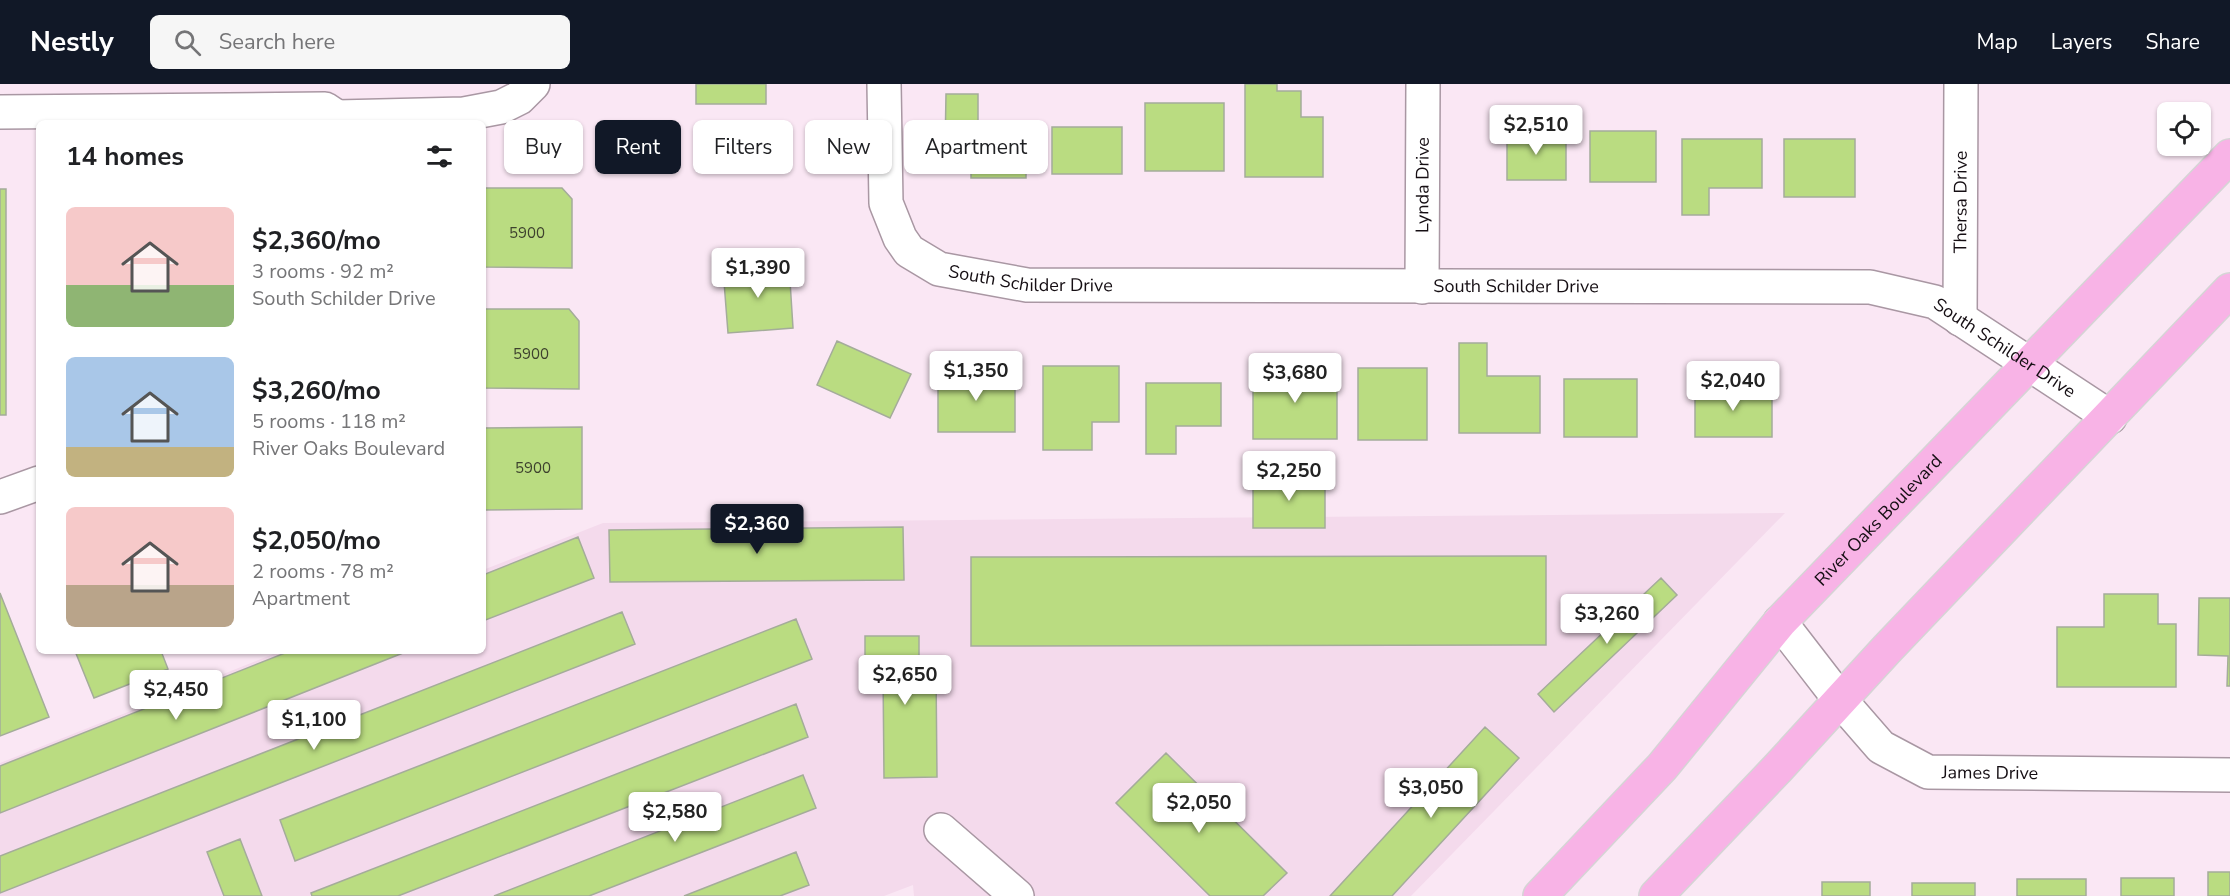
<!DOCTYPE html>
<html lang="en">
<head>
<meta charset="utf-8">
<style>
  :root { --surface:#fff; --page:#f6f6f6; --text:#202124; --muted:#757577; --accent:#111827 }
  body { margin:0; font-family:"Nunito Sans",sans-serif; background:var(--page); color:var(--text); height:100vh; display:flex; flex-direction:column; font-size:22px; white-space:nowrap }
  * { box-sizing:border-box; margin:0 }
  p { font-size:20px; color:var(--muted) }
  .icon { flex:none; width:33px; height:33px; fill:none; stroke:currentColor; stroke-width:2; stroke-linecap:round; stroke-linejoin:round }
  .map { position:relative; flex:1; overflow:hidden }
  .sheet { position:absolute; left:36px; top:36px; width:450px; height:534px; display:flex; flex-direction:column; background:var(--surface); border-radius:9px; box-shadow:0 2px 4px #0004 }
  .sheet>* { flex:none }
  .guide { position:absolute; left:504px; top:36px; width:570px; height:54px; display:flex; gap:12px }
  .buttons { position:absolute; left:2157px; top:18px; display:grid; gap:12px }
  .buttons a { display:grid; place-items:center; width:54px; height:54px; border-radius:9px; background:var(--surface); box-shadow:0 2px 4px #0004; font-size:30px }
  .price { position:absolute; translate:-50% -51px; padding:0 14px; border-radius:6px; background:#fff; color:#222; font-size:20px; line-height:39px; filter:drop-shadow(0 2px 3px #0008) }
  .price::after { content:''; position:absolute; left:50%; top:36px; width:18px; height:14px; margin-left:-9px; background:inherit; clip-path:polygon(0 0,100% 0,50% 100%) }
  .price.current { background:var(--accent); color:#fff }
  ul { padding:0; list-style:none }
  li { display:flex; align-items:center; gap:18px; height:150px; padding:0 30px }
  li span { display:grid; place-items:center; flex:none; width:168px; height:120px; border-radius:9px; color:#555 }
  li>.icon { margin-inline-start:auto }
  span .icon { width:72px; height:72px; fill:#fffc; stroke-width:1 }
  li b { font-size:26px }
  h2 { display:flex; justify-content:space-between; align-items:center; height:72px; padding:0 30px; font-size:26px }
  .pill { padding:0 21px; border-radius:9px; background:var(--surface); box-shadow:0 2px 4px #0004; font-size:21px; line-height:54px }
  .pill.current { background:var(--accent); color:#fff }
  header { display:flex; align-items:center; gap:36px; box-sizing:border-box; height:84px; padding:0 30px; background:var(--accent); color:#fff }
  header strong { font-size:28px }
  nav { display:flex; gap:33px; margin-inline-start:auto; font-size:21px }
  .search { width:420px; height:54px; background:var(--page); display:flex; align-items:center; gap:15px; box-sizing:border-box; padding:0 21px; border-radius:9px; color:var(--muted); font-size:22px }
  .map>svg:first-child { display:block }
</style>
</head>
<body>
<header>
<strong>Nestly</strong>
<div class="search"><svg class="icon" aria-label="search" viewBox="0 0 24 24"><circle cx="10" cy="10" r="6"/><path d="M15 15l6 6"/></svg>Search here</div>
<nav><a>Map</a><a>Layers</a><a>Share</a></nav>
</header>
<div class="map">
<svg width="2230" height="812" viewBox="0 0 2230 812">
  <rect width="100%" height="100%" fill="#fae7f4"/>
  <path fill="#f4daec" d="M1785 429 1411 812H914L913 801 884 812H0V679L281 567H483V486L603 439Z"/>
  <path fill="#badc81" stroke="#a4ac9a" stroke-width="1.5" d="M696 0H766V20H696Z
    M1245 0H1277V7H1301V33H1323V93H1245Z
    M946 10H978V40H1026V94H971V65H945Z
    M1145 19H1224V87H1145Z
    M1052 43H1122V90H1052Z
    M1590 47H1656V98H1590Z
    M1507 48H1566V96H1507Z
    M1682 55H1762V104H1709V131H1682Z
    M1784 55H1855V113H1784Z
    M483 104H562L572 115V184L483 183Z
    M0 105H6V331H0Z
    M789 181 793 244 728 249 723 185Z
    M483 225H569L579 237V305L483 304Z
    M837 257 911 290 890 334 817 301Z
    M1459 259H1487V292H1540V349H1459Z
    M1043 282H1119V338H1092V366H1043Z
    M1358 284H1427V356H1358Z
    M1253 286H1337V355H1253Z
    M938 288H1015V348H938Z
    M1564 295H1637V353H1564Z
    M1146 299H1221V342H1176V370H1146Z
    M1695 302H1772V353H1695Z
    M582 343V425L483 426V344Z
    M1253 393H1325V444H1253Z
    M903 443 904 496 610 498 609 446Z
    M578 453 594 494 483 537V491Z
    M1546 472V561L971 562V473Z
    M1661 494 1677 511 1554 628 1538 610Z
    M0 509 49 633 0 652Z
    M2104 510H2158V540H2176V603H2057V543H2104Z
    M2199 514H2230V602H2227L2228 572 2198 571Z
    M622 528 635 560 0 809V772Z
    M796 535 812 575 295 777 280 736Z
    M865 552H919V587H936L937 693 884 694 883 588H865Z
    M75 567H161L168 585 94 614Z
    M290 567H408L0 729V682Z
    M796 620 808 653 398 812H312L311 809Z
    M1485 643 1519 674 1392 812H1330Z
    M1166 669 1287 789 1263 812H1210L1116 719Z
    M803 691 816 724 589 812H494Z
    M240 755 262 812H224L207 768Z
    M796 768 809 801 780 812H684Z
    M2208 788H2230V812H2208Z
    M2121 794H2174V812H2121Z
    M2017 795H2086V812H2017Z
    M1822 798H1870V812H1822Z
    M1912 799H1975V812H1912Z"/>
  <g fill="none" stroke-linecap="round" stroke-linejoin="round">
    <defs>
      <g id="minor">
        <path id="s1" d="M884 0 886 119 900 154 909 167 939 185 1027 201 1870 203 1935 218 2110 333"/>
        <path d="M0 28 325 25 337 33 341 39"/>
        <path d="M337 33 464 30 501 23 519 14 533 0"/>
        <path id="s2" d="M1422 203 1423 0"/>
        <path id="s3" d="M1960 235 1961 0"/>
        <path d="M0 413 39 399"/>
        <path id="s4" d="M1780 538 1841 617 1881 663 1928 688 2230 691"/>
        <path d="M941 746 1017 812"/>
      </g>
      <g id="major">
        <path id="s5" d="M1540 812 1662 683 1780 538 2230 72"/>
        <path d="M1656 812 1778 684 1887 565 2230 206"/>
      </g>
    </defs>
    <use href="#minor" stroke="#a997a3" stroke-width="36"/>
    <use href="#major" stroke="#d5d4d5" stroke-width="36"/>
    <use href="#minor" stroke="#fff" stroke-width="33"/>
    <use href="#major" stroke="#f8b3e6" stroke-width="33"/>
  </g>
  <g text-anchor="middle" stroke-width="5" stroke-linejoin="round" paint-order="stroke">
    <g font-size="15" fill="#3e422e">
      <text x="527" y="154">5900</text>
      <text x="531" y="275">5900</text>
      <text x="533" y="389">5900</text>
    </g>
    <g font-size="18" fill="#150e13" stroke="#fdf9fc">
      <text dy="6" stroke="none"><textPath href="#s2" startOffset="102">Lynda Drive</textPath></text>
      <text dy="6" stroke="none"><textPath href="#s3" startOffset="117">Thersa Drive</textPath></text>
      <text dy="6" stroke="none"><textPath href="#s1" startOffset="300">South Schilder Drive</textPath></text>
      <text dy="6" stroke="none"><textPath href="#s1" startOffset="786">South Schilder Drive</textPath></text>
      <text dy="6" stroke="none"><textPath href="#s1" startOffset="1290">South Schilder Drive</textPath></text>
      <text dy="6" stroke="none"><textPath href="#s5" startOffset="506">River Oaks Boulevard</textPath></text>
      <text dy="6" stroke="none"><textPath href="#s4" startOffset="276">James Drive</textPath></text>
    </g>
  </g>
</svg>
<div class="buttons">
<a><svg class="icon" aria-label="locate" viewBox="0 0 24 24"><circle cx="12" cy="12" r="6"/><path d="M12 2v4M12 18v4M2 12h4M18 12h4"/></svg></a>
</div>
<b class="price" style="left:1536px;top:72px">$2,510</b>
<b class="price" style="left:758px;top:215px">$1,390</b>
<b class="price" style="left:976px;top:318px">$1,350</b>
<b class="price" style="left:1295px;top:320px">$3,680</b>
<b class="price" style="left:1733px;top:328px">$2,040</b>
<b class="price" style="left:1289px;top:418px">$2,250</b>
<b class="price current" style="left:757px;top:471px">$2,360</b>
<b class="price" style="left:1607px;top:561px">$3,260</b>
<b class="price" style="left:905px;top:622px">$2,650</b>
<b class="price" style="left:176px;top:637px">$2,450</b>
<b class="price" style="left:314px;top:667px">$1,100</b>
<b class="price" style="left:1431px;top:735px">$3,050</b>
<b class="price" style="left:1199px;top:750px">$2,050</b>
<b class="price" style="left:675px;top:759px">$2,580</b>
<div class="guide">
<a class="pill">Buy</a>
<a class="pill current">Rent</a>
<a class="pill">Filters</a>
<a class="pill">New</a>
<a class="pill">Apartment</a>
</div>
<section class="sheet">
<h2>14 homes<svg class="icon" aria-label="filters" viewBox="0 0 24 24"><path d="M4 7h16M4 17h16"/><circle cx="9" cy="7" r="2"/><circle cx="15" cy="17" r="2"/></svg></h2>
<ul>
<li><span style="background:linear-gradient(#f6c9c9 65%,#8fb573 0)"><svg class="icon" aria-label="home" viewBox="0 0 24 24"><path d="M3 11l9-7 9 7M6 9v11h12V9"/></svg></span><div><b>$2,360/mo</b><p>3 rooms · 92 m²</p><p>South Schilder Drive</p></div></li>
<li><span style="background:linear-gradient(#a9c7e8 75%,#c2b280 0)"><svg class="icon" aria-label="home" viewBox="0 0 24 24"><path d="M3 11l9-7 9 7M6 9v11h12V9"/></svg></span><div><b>$3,260/mo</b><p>5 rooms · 118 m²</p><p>River Oaks Boulevard</p></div></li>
<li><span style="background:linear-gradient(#f6c9c9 65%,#b9a48a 0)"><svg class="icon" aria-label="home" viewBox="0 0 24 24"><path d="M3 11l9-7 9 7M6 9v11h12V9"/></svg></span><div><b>$2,050/mo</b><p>2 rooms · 78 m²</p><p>Apartment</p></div></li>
</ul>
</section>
</div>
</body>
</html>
